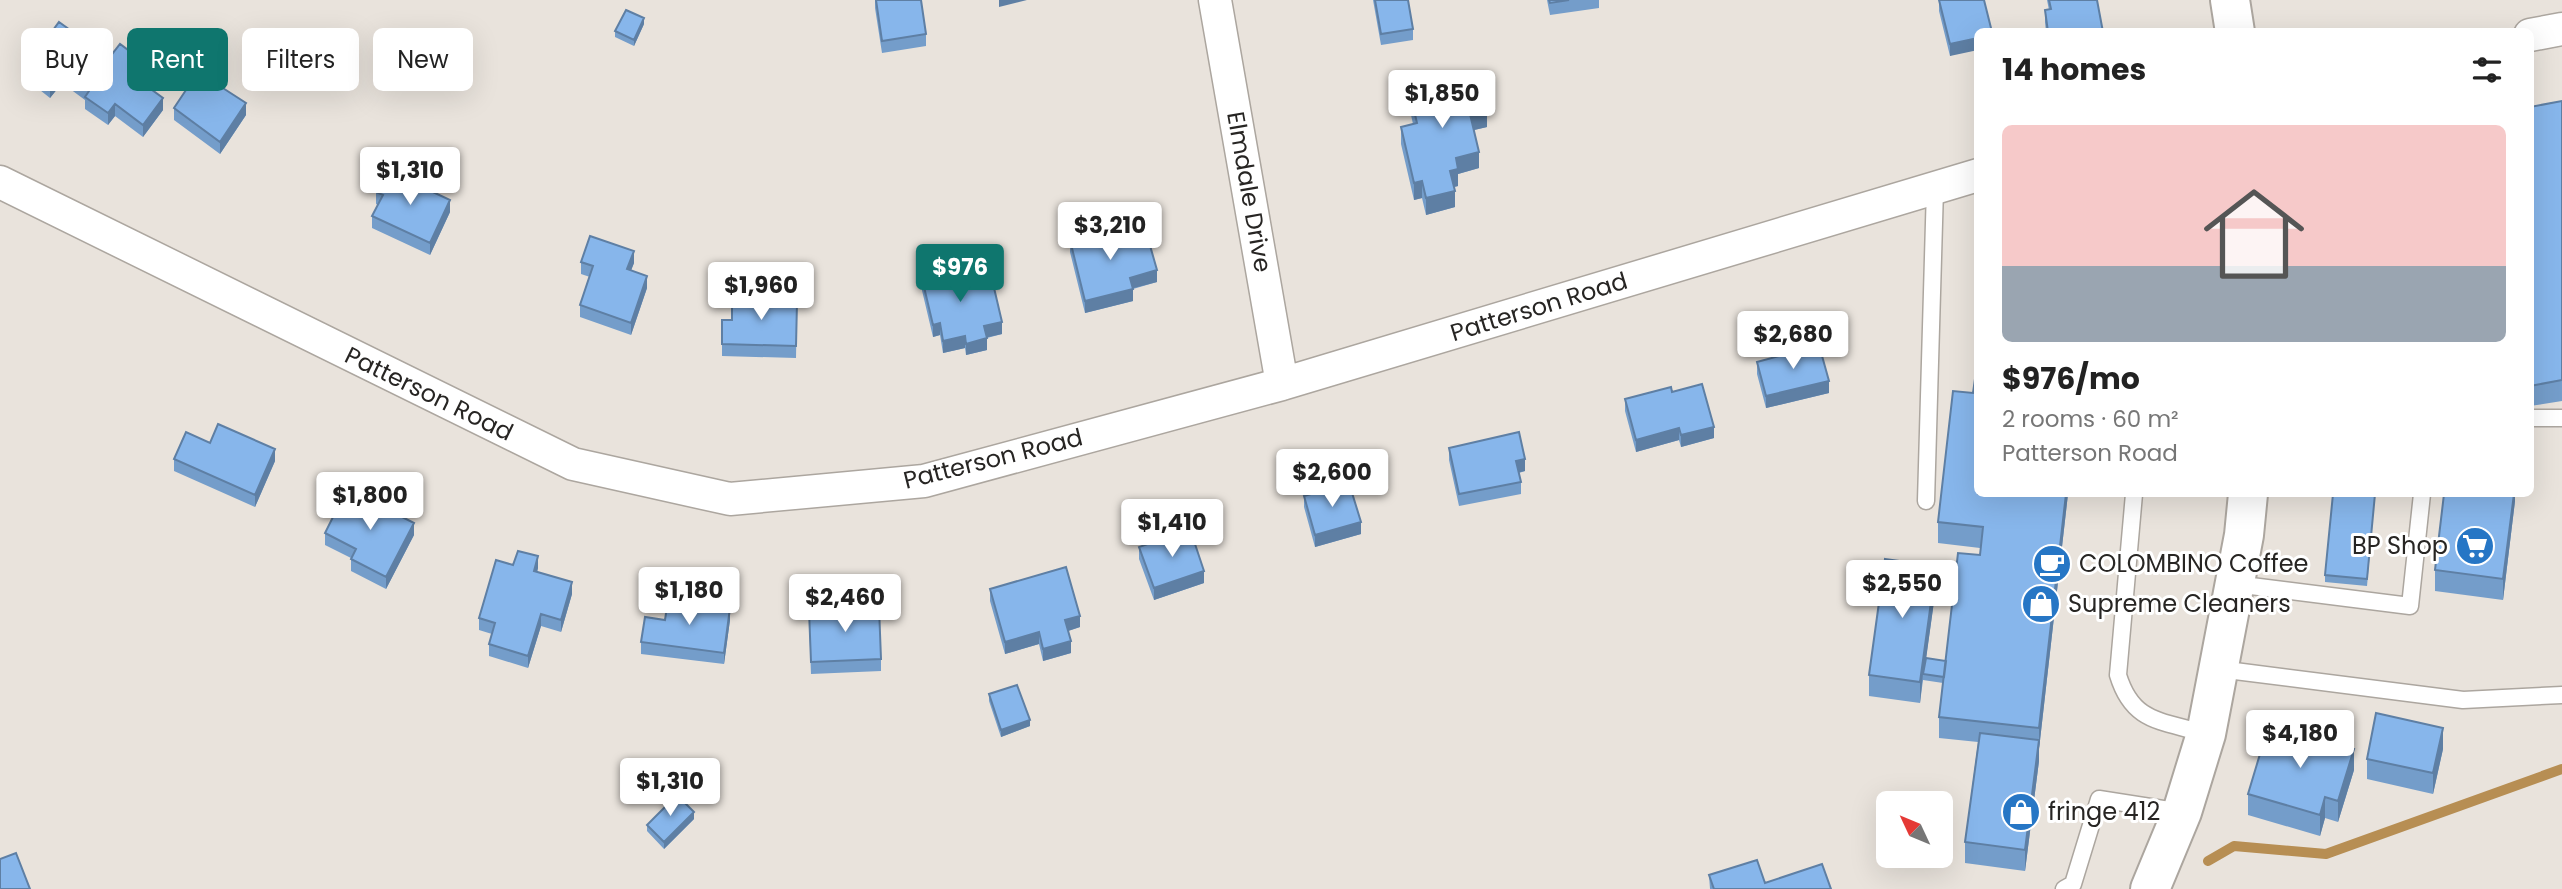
<!DOCTYPE html>
<html lang="en">
<head>
<meta charset="utf-8">
<style>
  :root { --surface:#fff; --page:#f6f6f6; --text:#222; --muted:#767676; --line:#e0e0e0; --accent:#0f766e }
  body { margin:0; font-family:Poppins,sans-serif; background:var(--page); color:var(--text); height:100vh; display:flex; flex-direction:column; font-size:26px; white-space:nowrap }
  * { box-sizing:border-box; margin:0 }
  p { font-size:23px; color:var(--muted) }
  .icon { flex:none; width:38px; height:38px; fill:none; stroke:currentColor; stroke-width:2; stroke-linecap:round; stroke-linejoin:round }
  .map { position:relative; flex:1; overflow:hidden }
  .drawer { position:absolute; left:1974px; top:28px; width:560px; height:469px; display:flex; flex-direction:column; background:var(--surface); border-radius:10px; box-shadow:0 7px 28px #0002 }
  .drawer>* { flex:none }
  .guide { position:absolute; left:21px; top:28px; width:665px; height:63px; display:flex; gap:14px }
  .needle { width:46px; rotate:314deg }
  .buttons { position:absolute; left:1876px; top:791px; display:grid; gap:14px }
  .buttons a { display:grid; place-items:center; width:77px; height:77px; border-radius:10px; background:var(--surface); box-shadow:0 7px 28px #0002; font-size:35px }
  .price { position:absolute; translate:-50% -60px; padding:0 16px; border-radius:7px; background:#fff; color:#222; font-size:23px; line-height:46px; filter:drop-shadow(0 2px 4px #0008) }
  .price::after { content:''; position:absolute; left:50%; top:42px; width:21px; height:16px; margin-left:-10px; background:inherit; clip-path:polygon(0 0,100% 0,50% 100%) }
  .price.active { background:var(--accent); color:#fff }
  ul { padding:0; list-style:none }
  li { display:grid; align-content:center; gap:14px; height:371px; padding:0 28px }
  li+li { border-top:2px solid var(--line) }
  li span { display:grid; place-items:center; height:217px; border-radius:10px; color:#555 }
  li>.icon { margin-inline-start:auto }
  span .icon { width:126px; height:126px; fill:#fffc; stroke-width:1 }
  li b { font-size:30px }
  h2 { display:flex; justify-content:space-between; align-items:center; height:84px; padding:0 28px; font-size:30px }
  .pill { padding:0 24px; border-radius:10px; background:var(--surface); box-shadow:0 7px 28px #0002; font-size:24px; line-height:63px }
  .pill.active { background:var(--accent); color:#fff }
  .map>svg:first-child { display:block }
</style>
</head>
<body>
<div class="map">
<svg width="2562" height="889" viewBox="0 0 2562 889">
  <rect width="100%" height="100%" fill="#e9e3dc"/>
  <g fill="none" stroke-linecap="round" stroke-linejoin="round">
    <path stroke="#b78e53" stroke-width="10" d="M2208 861 2234 846 2326 854 2562 769"/>
    <defs>
      <path id="service" d="M2530 418H2562
        M2134 494 2118 675C2133 724 2162 720 2206 734
        M1926 501 1935 188
        M2235 584 2410 606 2422 494
        M2219 669 2463 700 2562 695
        M2064 889 2073 884 2099 799 2182 812"/>
      <path id="minor" d="M1215 0 1282 384
        M2530 35 2562 29
        M0 182 573 464 730 499 924 481 1282 384 1978 175"/>
      <path id="secondary" d="M2230 0 2235 32
        M2150 889 2182 812 2206 734 2244 535 2248 494"/>
    </defs>
    <use href="#service" stroke="#aca69f" stroke-width="19"/>
    <use href="#minor" stroke="#aca69f" stroke-width="35"/>
    <use href="#secondary" stroke="#aca69f" stroke-width="42"/>
    <use href="#service" stroke="#fff" stroke-width="16"/>
    <use href="#minor" stroke="#fff" stroke-width="32"/>
    <use href="#secondary" stroke="#fff" stroke-width="38"/>
  </g>
  <path fill="#749dca" d="M875 0H921L926 34V46L882 53 875 8Z
    M1373 0H1408L1413 29V40L1381 45Z
    M1547 0H1599V8L1550 15Z
    M1939 0 1992 32 1950 56 1939 11Z
    M2047 0H2097L2103 32H2046L2045 22V10H2049Z
    M644 24 634 46 615 37V31Z
    M84 52 83 53 102 67 144 74 139 80 163 110 143 137 115 116 108 125 85 109V100L62 83 50 98 26 79V67Z
    M1409 89 1487 127 1474 130 1479 168 1458 174V186L1454 187 1455 207 1426 215 1422 198 1414 200 1401 144V127L1413 124 1409 106Z
    M2562 101V401L2530 406V107Z
    M174 108 246 115 220 154 174 120Z
    M376 192 450 212 430 255 372 228V216L378 205 376 204Z
    M1070 240 1135 245 1157 282 1133 289V301L1085 313 1070 252Z
    M581 262 634 263 631 270 647 288 631 335 580 317V305L590 277 581 274Z
    M920 270 953 284 1002 334 987 338V350L966 355 965 348 943 353 940 335 933 337 920 282Z
    M766 302H797L796 358 722 356V320H732Z
    M1757 362 1829 393 1766 408 1757 374Z
    M1672 392 1714 438 1681 447 1679 440 1636 452 1625 411V399Z
    M210 443 275 461 255 507 174 471V459Z
    M1449 448 1525 471 1519 473 1521 482V494L1459 506 1449 460Z
    M2068 494 2039 749V761L2025 871 1965 863V842L1978 742 1939 738V717L1943 683 1923 680 1920 703 1869 696V675L1936 587 1926 658 1946 661 1980 555V548L1938 543V522Z
    M2375 494 2367 586 2325 582V575Z
    M2515 494V501L2503 600 2435 591V570Z
    M1304 496 1361 534 1315 547 1304 507Z
    M325 533 414 535 386 589 351 571V558L325 545Z
    M1139 547 1204 583 1154 600 1139 559Z
    M513 565 538 568 537 572 572 594 561 632 541 626 528 668 489 656V644L492 634 479 630V618Z
    M990 589 1080 627 1068 631 1071 653 1043 661 1039 644 1005 654 990 601Z
    M665 620H730L724 664 641 654V642Z
    M809 622 881 659V671L811 674Z
    M989 694 1030 726 1001 737 989 701Z
    M2443 749 2433 794 2367 779V759Z
    M2354 770 2338 822 2325 818 2320 836 2248 815V794Z
    M694 819 664 849 647 831V825Z
    M1709 875 1765 883 1831 889H1710Z"/>
  <path fill="#5e7fa4" d="M999 0H1027L999 7Z
    M644 18V24L634 46V40Z
    M1978 38V50L1950 56V44Z
    M84 40V52L78 61V49Z
    M144 62V74L133 88V76Z
    M62 71V83L50 98V86Z
    M163 98V110L143 137V125Z
    M246 103V115L220 154V142Z
    M115 104V116L108 125V113Z
    M1487 110V127L1470 131V114Z
    M1479 152V168L1458 174V186L1450 188V171L1456 158Z
    M1422 181V198L1414 200V183Z
    M1455 191V207L1426 215V198Z
    M450 200V212L430 255V243Z
    M634 251V263L627 281V269Z
    M1157 270V282L1130 289V278Z
    M647 276V288L631 335V323Z
    M1133 289V301L1085 313V301Z
    M1002 322V334L984 338V326Z
    M940 323V335L933 337V325Z
    M965 336V348L943 353V341Z
    M987 338V350L966 355V344Z
    M1829 381V393L1766 408V396Z
    M1714 427V438L1681 447V435Z
    M1679 428V440L1636 452V440Z
    M275 449V461L255 507V495Z
    M1525 459V471L1516 473V461Z
    M2066 494H2068L2039 749V728Z
    M2514 494H2515V501L2503 600V579Z
    M1361 522V534L1315 547V535Z
    M414 523V535L386 589V577Z
    M538 556V568L534 583V571Z
    M1936 566V587L1924 674H1923L1920 703V682Z
    M1204 571V583L1154 600V588Z
    M572 582V594L561 632V620Z
    M730 608V620L724 664V653Z
    M541 614V626L528 668V656Z
    M1080 616V627L1065 632V620Z
    M1039 632V644L1005 654V642Z
    M1071 641V653L1043 661V649Z
    M1030 720V726L1001 737V730Z
    M2443 728V749L2433 794V773Z
    M2039 740V761L2025 871V850Z
    M2354 749V770L2338 822V801Z
    M2325 797V818L2320 836V815Z
    M694 812V819L664 849V842Z"/>
  <path fill="#87b6eb" stroke="#5e7fa4" stroke-width="2" d="M876 0H921L926 34 882 41Z
    M1375 0H1408L1413 29 1381 34Z
    M1549 0H1569L1550 3Z
    M1939 0H1984L1992 32H1978V38L1950 44Z
    M2049 0H2097L2103 32H2048L2045 10 2051 9Z
    M626 10 644 18 634 40 615 31Z
    M59 22 84 40 78 49 102 67 120 44 144 62 133 76 163 98 143 125 115 104 108 113 85 97 89 91 62 71 50 86 26 67Z
    M198 72 246 103 220 142 174 108Z
    M1478 72 1487 110 1470 114 1479 152 1456 158 1458 169 1450 171 1455 191 1426 198 1422 181 1414 183 1401 127 1417 123 1409 89Z
    M2562 101V380L2530 386V107Z
    M386 170 450 200 430 243 372 216 383 195 376 192Z
    M1129 224 1135 245 1149 242 1157 270 1130 278 1133 289 1085 301 1070 240Z
    M590 236 634 251 627 269 647 276 631 323 580 305 593 266 581 262Z
    M948 263 953 284 991 275 1002 322 984 326 987 338 966 344 965 336 943 341 940 323 933 325 920 270Z
    M732 295 766 296V302H797L796 346 722 344V320H732Z
    M1819 345 1829 381 1766 396 1757 362Z
    M1978 358V494H2066L2039 728 1939 717 1958 553 1980 555 1983 527 1938 522 1953 391 1973 393Z
    M1702 384 1714 427 1681 435 1679 428 1636 440 1625 399 1671 387 1672 392Z
    M218 424 275 449 255 495 174 459 186 432 210 443Z
    M1519 432 1525 459 1516 461 1521 482 1459 494 1449 448Z
    M1349 483 1361 522 1315 535 1304 496Z
    M347 489 414 523 386 577 351 559 356 549 325 533Z
    M2333 494H2375L2367 579 2325 575Z
    M2444 494H2514L2503 579 2435 570Z
    M1190 529 1204 571 1154 588 1139 547Z
    M518 551 538 556 534 571 572 582 561 620 541 614 528 656 489 644 495 623 479 618 496 560 513 565Z
    M1885 559 1936 566 1920 682 1869 675Z
    M1066 567 1080 616 1065 620 1071 641 1043 649 1039 632 1005 642 990 589Z
    M668 600 730 608 724 653 641 642 645 617 665 620Z
    M879 607 881 659 811 662 809 610Z
    M1926 658 1946 661 1944 677 1923 674Z
    M1017 685 1030 720 1001 730 989 694Z
    M2376 713 2443 728 2433 773 2367 759Z
    M2269 724 2354 749 2338 801 2325 797 2320 815 2248 794Z
    M1980 733 2039 740 2025 850 1965 842Z
    M677 795 694 812 664 842 647 825Z
    M16 853 30 889H0V859Z
    M1757 860 1765 883 1822 864 1831 889H1714L1709 875Z"/>
  <defs>
    <symbol id="supermarket-disc" viewBox="-11 -11 22 22"><circle r="9.5" fill="#2676c5" stroke="#fff"/><path d="M-6-5.5h2.5l.6 2H6L4.5 2H-2.5L-4.4-4H-6ZM-1.5 3.2a1.3 1.3 0 1 0 .1 0ZM3 3.2a1.3 1.3 0 1 0 .1 0Z" fill="#fff"/></symbol>
    <symbol id="cafe-disc" viewBox="-11 -11 22 22"><circle r="9.5" fill="#2676c5" stroke="#fff"/><path d="M-5.5-4.5H6V0H3Q3 3.5 0 3.5H-2.5Q-5.5 3.5-5.5 0ZM3-3.2v2h1.7v-2ZM-6 4.5H4V6H-6Z" fill="#fff"/></symbol>
    <symbol id="shop-disc" viewBox="-11 -11 22 22"><circle r="9.5" fill="#2676c5" stroke="#fff"/><path d="M-5-2.5h2.3a2.7 3.5 0 0 1 5.4 0H5L5.5 6h-11ZM-1.5-2.5h3a1.5 2.3 0 0 0-3 0Z" fill="#fff"/></symbol>
  </defs>
  <g fill-rule="evenodd">
    <use href="#supermarket-disc" x="2453" y="524" width="44" height="44"/>
    <use href="#cafe-disc" x="2030" y="542" width="44" height="44"/>
    <use href="#shop-disc" x="2019" y="582" width="44" height="44"/>
    <use href="#shop-disc" x="1999" y="790" width="44" height="44"/>
  </g>
  <g text-anchor="middle" stroke-width="6" stroke-linejoin="round" paint-order="stroke">
    <g font-size="24" fill="#272523" stroke="#fff">
      <text transform="translate(1249 192) rotate(80)" y="8">Elmdale Drive</text>
      <text transform="translate(1539 307) rotate(-17)" y="8">Patterson Road</text>
      <text transform="translate(429 394) rotate(26)" y="8">Patterson Road</text>
      <text transform="translate(993 459) rotate(-14)" y="8">Patterson Road</text>
    </g>
    <g font-size="24" fill="#272523" stroke="#fff" text-anchor="start">
      <text x="2448" y="554" text-anchor="end">BP Shop</text>
      <text x="2079" y="572">COLOMBINO Coffee</text>
      <text x="2068" y="612">Supreme Cleaners</text>
      <text x="2048" y="820">fringe 412</text>
    </g>
  </g>
</svg>
<div class="buttons">
<a><svg class="needle" viewBox="-14 -14 28 28"><path d="M0-13l5 13h-10z" fill="#e53935"/><path d="M0 13l5-13h-10z" fill="#767676"/></svg></a>
</div>
<b class="price" style="left:1442px;top:130px">$1,850</b>
<b class="price" style="left:410px;top:207px">$1,310</b>
<b class="price" style="left:1110px;top:262px">$3,210</b>
<b class="price active" style="left:960px;top:304px">$976</b>
<b class="price" style="left:761px;top:322px">$1,960</b>
<b class="price" style="left:1793px;top:371px">$2,680</b>
<b class="price" style="left:1332px;top:509px">$2,600</b>
<b class="price" style="left:370px;top:532px">$1,800</b>
<b class="price" style="left:1172px;top:559px">$1,410</b>
<b class="price" style="left:1902px;top:620px">$2,550</b>
<b class="price" style="left:689px;top:627px">$1,180</b>
<b class="price" style="left:845px;top:634px">$2,460</b>
<b class="price" style="left:2300px;top:770px">$4,180</b>
<b class="price" style="left:670px;top:818px">$1,310</b>
<div class="guide">
<a class="pill">Buy</a>
<a class="pill active">Rent</a>
<a class="pill">Filters</a>
<a class="pill">New</a>
</div>
<section class="drawer">
<h2>14 homes<svg class="icon" aria-label="filters" viewBox="0 0 24 24"><path d="M4 7h16M4 17h16"/><circle cx="9" cy="7" r="2"/><circle cx="15" cy="17" r="2"/></svg></h2>
<ul>
<li><span style="background:linear-gradient(#f6c9c9 65%,#9aa5b1 0)"><svg class="icon" aria-label="home" viewBox="0 0 24 24"><path d="M3 11l9-7 9 7M6 9v11h12V9"/></svg></span><div><b>$976/mo</b><p>2 rooms · 60 m²</p><p>Patterson Road</p></div></li>
</ul>
</section>
</div>
</body>
</html>
